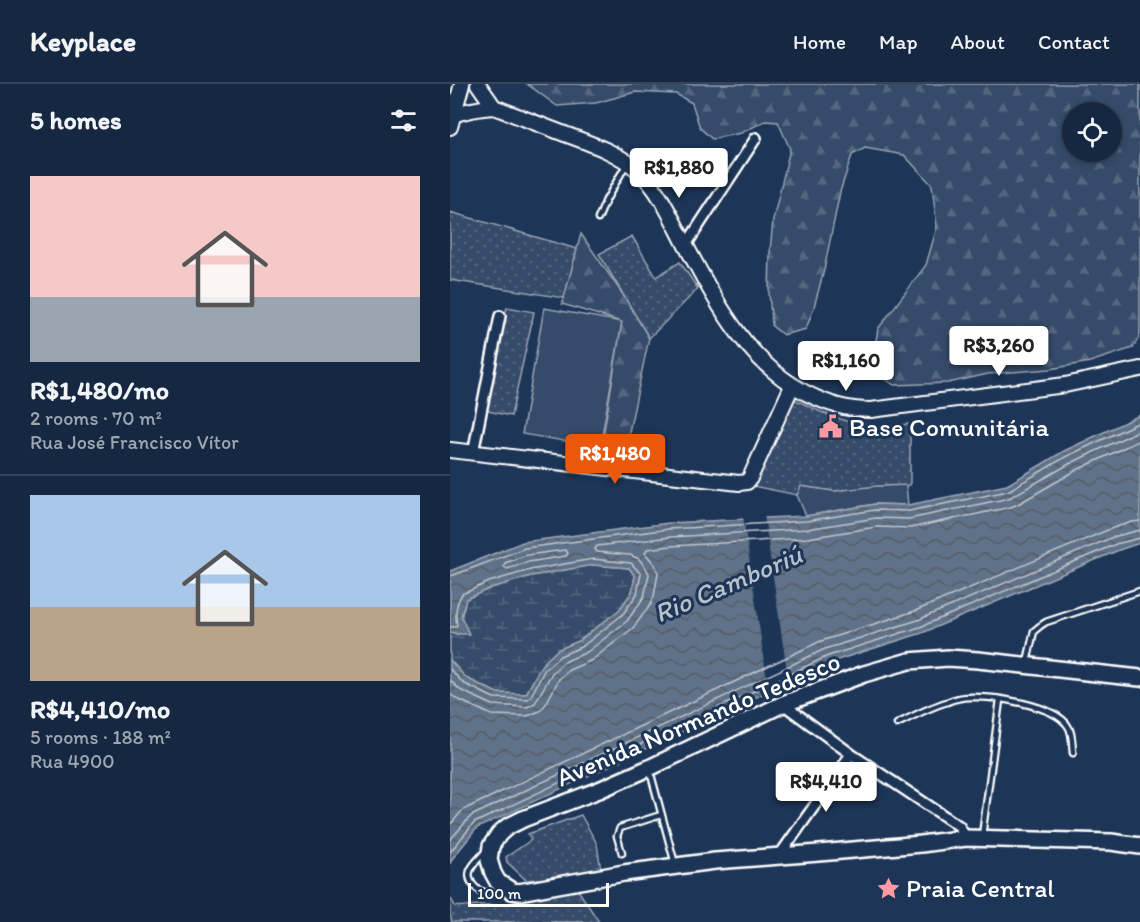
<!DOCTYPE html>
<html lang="en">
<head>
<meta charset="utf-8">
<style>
  :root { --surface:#162841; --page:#23344c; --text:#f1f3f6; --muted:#9ea6b1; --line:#35445a; --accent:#ea580c }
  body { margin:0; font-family:Itim,sans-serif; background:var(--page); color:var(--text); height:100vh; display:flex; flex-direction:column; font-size:22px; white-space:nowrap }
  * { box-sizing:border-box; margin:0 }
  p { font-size:20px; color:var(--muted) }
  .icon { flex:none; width:33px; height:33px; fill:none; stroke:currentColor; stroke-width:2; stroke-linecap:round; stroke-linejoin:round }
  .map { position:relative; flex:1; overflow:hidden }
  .details { display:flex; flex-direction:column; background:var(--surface); width:450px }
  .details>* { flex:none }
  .tools { position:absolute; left:612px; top:18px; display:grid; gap:12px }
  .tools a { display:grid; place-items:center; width:60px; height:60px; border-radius:50%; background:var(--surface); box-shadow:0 3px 9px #0003,0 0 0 2px var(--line); font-size:30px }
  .scale { position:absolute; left:18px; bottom:15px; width:141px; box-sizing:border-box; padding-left:6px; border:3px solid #fff; border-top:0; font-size:16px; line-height:21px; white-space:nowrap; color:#fff; -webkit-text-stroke:4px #1d3557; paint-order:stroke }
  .price { position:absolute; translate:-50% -51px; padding:0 14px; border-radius:6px; background:#fff; color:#222; font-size:20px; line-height:39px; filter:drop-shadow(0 2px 3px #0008) }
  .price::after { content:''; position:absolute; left:50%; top:36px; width:18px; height:14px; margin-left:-9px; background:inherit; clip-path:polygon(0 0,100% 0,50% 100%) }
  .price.on { background:var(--accent); color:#fff }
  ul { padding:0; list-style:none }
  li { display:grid; align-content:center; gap:12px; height:318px; padding:0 30px }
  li+li { border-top:2px solid var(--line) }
  li span { display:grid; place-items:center; height:186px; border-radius:0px; color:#555 }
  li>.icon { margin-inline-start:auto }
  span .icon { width:108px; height:108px; fill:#fffc; stroke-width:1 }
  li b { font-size:26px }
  h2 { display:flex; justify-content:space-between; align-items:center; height:72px; padding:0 30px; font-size:26px }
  header { display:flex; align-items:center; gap:36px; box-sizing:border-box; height:84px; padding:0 30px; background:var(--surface); border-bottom:2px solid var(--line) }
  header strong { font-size:28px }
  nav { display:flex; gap:33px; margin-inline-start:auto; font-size:21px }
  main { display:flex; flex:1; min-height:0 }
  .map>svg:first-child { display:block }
</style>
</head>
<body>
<header>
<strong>Keyplace</strong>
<nav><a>Home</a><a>Map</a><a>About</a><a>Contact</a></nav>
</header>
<main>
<section class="details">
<h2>5 homes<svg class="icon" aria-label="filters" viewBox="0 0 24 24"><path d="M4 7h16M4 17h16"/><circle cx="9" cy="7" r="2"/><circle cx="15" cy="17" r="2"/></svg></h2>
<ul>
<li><span style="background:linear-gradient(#f6c9c9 65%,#9aa5b1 0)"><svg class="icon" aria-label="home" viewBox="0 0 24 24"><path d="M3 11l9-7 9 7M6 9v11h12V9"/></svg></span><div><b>R$1,480/mo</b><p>2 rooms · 70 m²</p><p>Rua José Francisco Vítor</p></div></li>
<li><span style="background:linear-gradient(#a9c7e8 60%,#b9a48a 0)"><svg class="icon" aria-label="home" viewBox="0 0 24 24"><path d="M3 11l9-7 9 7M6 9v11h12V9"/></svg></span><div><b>R$4,410/mo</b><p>5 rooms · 188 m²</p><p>Rua 4900</p></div></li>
</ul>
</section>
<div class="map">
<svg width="690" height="838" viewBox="0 0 690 838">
  <defs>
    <pattern id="forest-firs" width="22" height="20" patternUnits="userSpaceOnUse" patternTransform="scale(1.5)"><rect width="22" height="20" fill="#364b69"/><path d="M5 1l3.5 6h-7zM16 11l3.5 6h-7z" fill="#546680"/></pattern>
    <pattern id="wetland-marsh" width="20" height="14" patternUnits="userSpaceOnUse" patternTransform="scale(1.5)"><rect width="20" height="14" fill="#364b69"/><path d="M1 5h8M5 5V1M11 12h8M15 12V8" fill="none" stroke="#546680"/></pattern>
    <pattern id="park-dots" width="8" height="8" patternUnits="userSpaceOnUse" patternTransform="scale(1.5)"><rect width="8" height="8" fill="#364b69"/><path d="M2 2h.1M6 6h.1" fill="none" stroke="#546680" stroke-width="1.8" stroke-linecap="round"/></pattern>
    <pattern id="water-waves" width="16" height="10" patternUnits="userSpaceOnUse" patternTransform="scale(1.5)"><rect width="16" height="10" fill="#617289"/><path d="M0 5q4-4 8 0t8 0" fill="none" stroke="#555d67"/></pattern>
  </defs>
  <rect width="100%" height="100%" fill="#1d3557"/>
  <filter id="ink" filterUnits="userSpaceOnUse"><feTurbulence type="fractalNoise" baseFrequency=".0167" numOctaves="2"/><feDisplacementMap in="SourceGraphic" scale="12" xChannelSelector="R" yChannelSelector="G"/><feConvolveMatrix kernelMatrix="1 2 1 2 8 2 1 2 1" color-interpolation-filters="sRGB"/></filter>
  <g filter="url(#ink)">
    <path fill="#364b69" stroke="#9aa5b4" stroke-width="1.5" d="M94 224 172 238 150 363 72 350Z
      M456 401 458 421 425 420 356 432 347 411 350 402 384 407 423 402Z"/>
    <path fill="url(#forest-firs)" stroke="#9aa5b4" stroke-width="1.5" fill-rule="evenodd" d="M77 0H690V251L683 264 640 278 600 285 538 290 498 299 444 301 421 285 428 245 476 181 487 143 482 101 454 71 415 64 402 71 390 108 374 186 364 223 356 245 333 251 322 242 319 209 320 168 323 136 340 65 328 38 315 37 291 49 262 55 250 44 242 19 226 10 185 8 146 19 107 22ZM662 28V68H622V28Z
      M131 150 176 215 199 254 172 381 149 377 172 238 112 220Z"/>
    <path fill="url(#wetland-marsh)" stroke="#9aa5b4" stroke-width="1.5" d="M143 481 179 484 185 492 182 508 169 526 129 557 107 567 91 582 76 610 47 609 16 594 0 576V548L7 550 16 515 41 504 81 492Z"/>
    <path fill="url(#park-dots)" stroke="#9aa5b4" stroke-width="1.5" d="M0 128 127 165 114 214 0 196Z
      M182 152 206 193 230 178 248 205 199 254 149 170Z
      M57 223 84 228 61 332 33 326Z
      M344 315 371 328 402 339 406 345 460 340V401L427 402 384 407 351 402 347 411 303 402Z
      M131 731 147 760 151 787 97 800 89 795 76 796 57 778 56 773 81 756 78 750Z
      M128 806 149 838H2L0 831V813L5 822C13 824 21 821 29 821 47 821 60 822 77 814Z"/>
    <path fill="url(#water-waves)" stroke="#a0aab8" stroke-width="1.5" d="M690 331V459L669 466 472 549 381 578 27 744 2 775 0 780V576L16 594 47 609 76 610 91 582 107 566 129 557 169 526 182 508 185 492 179 484 143 481 81 492 41 504 16 515 11 532 19 550H7L0 548V487L73 458 219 439 356 432 425 420 458 421 557 401 614 367Z"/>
    <path fill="#1d3557" d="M314 431 339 601 319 610 293 432Z"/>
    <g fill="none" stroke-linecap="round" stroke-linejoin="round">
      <path stroke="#c0c7d0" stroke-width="1.5" d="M115 466 118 469 116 472 78 478 57 485 54 483 55 479 77 471Z
        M0 492 4 491 75 464 219 445 356 437 425 426 459 427 558 407 617 372 690 338
        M0 543H5L7 541C5 531 6 519 12 510L39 498 80 486 143 475 181 479 191 490 187 510 173 530 133 562 110 572 95 585 81 612 78 615 44 614 13 599 0 585
        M0 596 10 606 43 621 77 623 85 619 102 589 114 578 137 568 177 537 194 513 199 490 196 484 189 475 180 471 147 468 145 465 147 462 220 453 357 445 426 434 459 435 559 414 621 379 690 346
        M0 610 7 615 42 631 77 632 90 627 96 620 109 595 119 586 142 576 183 544 201 520 204 512 208 489 205 481 195 469 197 465 221 462 358 454 426 443 460 444 561 423 568 420 625 387 690 356
        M0 741 11 728 17 724 371 557 465 527 660 445 682 438 690 437
        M0 756 21 732 375 565 468 536 663 453 690 446
        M0 768 24 739 378 572 470 543 666 460 690 454"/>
      <defs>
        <path id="service" d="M148 135 156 116 176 81
          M577 578 584 547 590 542 596 538 690 507
          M447 640C463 632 480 623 497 618 504 615 513 613 520 613 544 612 605 621 618 642 623 649 622 661 623 669
          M200 687 225 780
          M532 752 550 616
          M35 768C30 774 23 779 20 787 17 796 25 806 34 808 41 810 47 808 54 808
          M172 769 167 752 170 744 211 731"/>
        <path id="minor" d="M236 161 306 54
          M23 369 50 232
          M333 620 401 670 509 742 516 754
          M329 772 401 670"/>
        <path id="secondary" d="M28 0 44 23
          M3 31C17 26 29 24 44 23 67 32 89 40 112 49 139 59 167 68 189 87 210 107 222 135 235 160 266 217 296 278 356 309 378 320 396 326 421 326L615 301 690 285
          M0 43 12 0
          M0 366 289 399 297 398 300 394 342 302"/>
        <path id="primary" d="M690 594 528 576 498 574 459 577 414 590 333 620 199 684 149 706 73 735 57 743 49 750 41 762 39 776 43 789 48 798 62 807 69 808 174 789 265 777 369 769 471 760 516 754 661 758 690 762"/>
      </defs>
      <use href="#service" stroke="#fff" stroke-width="9"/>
      <use href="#minor" stroke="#fff" stroke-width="14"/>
      <use href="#secondary" stroke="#fff" stroke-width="18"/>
      <use href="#primary" stroke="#fff" stroke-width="20"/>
      <use href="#service" stroke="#1d3557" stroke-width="4.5"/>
      <use href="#minor" stroke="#1d3557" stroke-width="9"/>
      <use href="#secondary" stroke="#1d3557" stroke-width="14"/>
      <use href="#primary" stroke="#1d3557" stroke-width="15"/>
    </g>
  </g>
  <defs>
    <symbol id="civic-bare" viewBox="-9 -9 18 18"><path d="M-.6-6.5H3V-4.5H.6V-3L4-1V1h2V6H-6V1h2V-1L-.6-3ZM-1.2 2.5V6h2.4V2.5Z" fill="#ff9aa2" stroke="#1d3557" stroke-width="2.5" paint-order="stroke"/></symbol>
    <symbol id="sight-bare" viewBox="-9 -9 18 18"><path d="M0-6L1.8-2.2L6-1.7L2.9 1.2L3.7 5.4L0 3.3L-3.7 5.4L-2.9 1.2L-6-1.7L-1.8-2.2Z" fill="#ff9aa2" stroke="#1d3557" stroke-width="2.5" paint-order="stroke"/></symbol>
  </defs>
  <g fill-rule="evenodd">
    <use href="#civic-bare" x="364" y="326" width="33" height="33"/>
    <use href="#sight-bare" x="422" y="788" width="33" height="33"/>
  </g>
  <g text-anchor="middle" stroke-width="6" stroke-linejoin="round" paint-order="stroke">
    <g font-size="26" fill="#fff" stroke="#1d3557" text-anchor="start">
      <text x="399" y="352">Base Comunitária</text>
      <text x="456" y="813">Praia Central</text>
    </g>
    <g font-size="26" fill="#fff" stroke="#1d3557">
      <text transform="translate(248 635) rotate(-23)" y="9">Avenida Normando Tedesco</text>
    </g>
    <g font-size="27" font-style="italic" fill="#b8c0ca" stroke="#1d3557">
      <text transform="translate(278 500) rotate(-23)" y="9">Rio Camboriú</text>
    </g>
  </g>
</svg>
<div class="tools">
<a><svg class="icon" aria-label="locate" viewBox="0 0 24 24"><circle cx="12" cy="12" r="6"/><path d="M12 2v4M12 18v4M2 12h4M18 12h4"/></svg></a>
</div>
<div class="scale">100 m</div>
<b class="price" style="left:229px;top:115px">R$1,880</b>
<b class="price" style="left:549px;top:293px">R$3,260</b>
<b class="price" style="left:396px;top:308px">R$1,160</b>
<b class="price on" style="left:165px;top:401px">R$1,480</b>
<b class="price" style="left:376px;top:729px">R$4,410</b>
</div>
</main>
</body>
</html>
